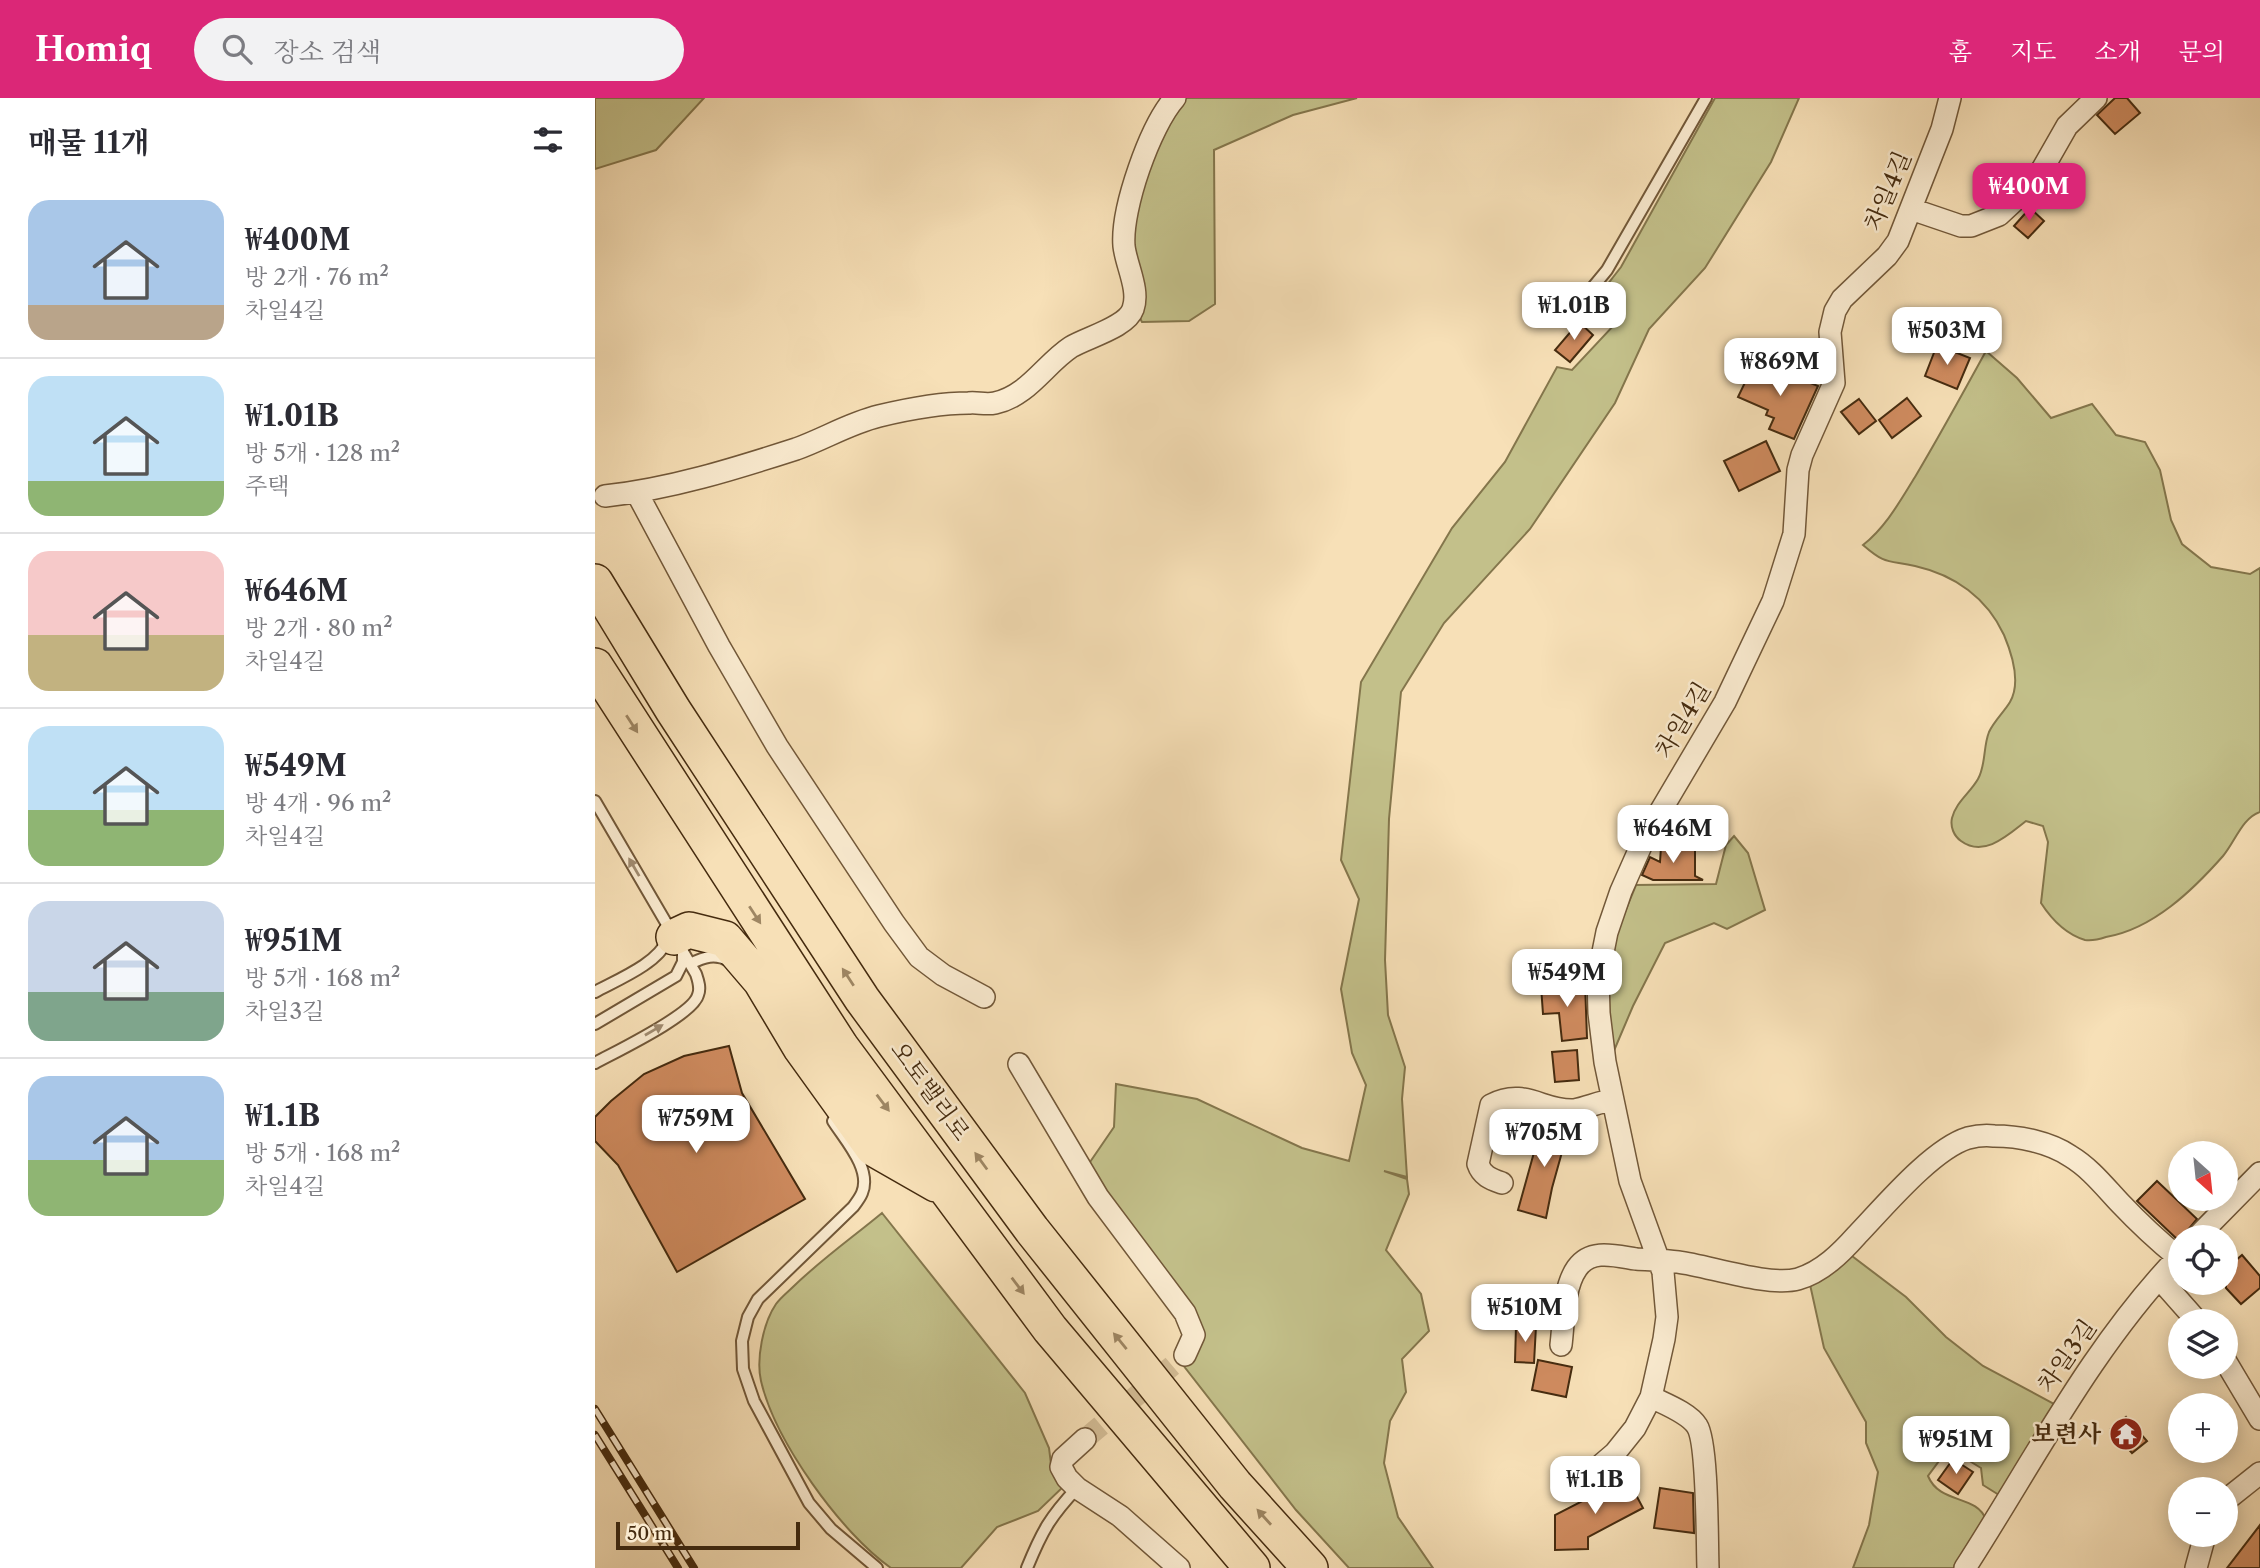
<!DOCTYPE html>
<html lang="ko">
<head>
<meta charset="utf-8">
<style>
  :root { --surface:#fff; --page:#f2f2f3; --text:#2b2b33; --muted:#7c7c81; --line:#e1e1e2; --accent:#db2777 }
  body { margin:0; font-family:"Libre Caslon Text","Noto Serif KR",serif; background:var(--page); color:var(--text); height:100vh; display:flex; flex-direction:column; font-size:26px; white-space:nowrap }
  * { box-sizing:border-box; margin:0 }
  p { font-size:23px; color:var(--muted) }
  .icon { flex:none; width:38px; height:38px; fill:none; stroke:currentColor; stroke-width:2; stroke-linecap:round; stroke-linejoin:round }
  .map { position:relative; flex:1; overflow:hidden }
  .side { display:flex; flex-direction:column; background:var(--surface); width:595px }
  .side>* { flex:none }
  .needle { width:46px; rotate:153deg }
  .fabs { position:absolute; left:1573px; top:1043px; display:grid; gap:14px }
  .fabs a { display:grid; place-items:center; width:70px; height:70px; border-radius:50%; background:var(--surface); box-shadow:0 4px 18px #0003; font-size:35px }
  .scale { position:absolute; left:21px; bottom:18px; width:184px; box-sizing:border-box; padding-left:7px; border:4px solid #452b0f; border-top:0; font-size:19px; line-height:24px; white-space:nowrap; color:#452b0f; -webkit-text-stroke:5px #faebd0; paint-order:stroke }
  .price { position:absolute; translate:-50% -60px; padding:0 16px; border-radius:14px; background:#fff; color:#222; font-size:23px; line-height:46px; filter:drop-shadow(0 2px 4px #0008) }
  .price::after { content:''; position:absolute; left:50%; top:42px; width:21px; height:16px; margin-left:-10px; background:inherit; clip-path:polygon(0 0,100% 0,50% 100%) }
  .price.current { background:var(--accent); color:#fff }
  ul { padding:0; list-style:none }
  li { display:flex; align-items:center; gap:21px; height:175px; padding:0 28px }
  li+li { border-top:2px solid var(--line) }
  li span { display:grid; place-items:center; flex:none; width:196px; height:140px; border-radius:21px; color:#555 }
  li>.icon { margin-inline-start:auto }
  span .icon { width:84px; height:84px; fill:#fffc; stroke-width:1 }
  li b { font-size:30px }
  h2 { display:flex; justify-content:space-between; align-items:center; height:84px; padding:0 28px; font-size:30px }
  header { display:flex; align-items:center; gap:42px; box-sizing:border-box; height:98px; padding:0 35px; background:var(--accent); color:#fff }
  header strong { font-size:33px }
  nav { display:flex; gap:38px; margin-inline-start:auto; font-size:24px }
  .search { width:490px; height:63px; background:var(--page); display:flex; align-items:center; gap:18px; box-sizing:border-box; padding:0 24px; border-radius:38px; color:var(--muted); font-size:26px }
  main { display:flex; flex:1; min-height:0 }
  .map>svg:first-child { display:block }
</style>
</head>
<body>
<header>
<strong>Homiq</strong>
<div class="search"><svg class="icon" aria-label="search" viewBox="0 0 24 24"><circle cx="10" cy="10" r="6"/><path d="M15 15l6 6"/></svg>장소 검색</div>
<nav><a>홈</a><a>지도</a><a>소개</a><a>문의</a></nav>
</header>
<main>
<section class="side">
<h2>매물 11개<svg class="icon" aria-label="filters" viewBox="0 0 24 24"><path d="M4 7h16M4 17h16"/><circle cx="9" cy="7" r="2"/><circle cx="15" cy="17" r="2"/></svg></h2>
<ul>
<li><span style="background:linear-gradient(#a9c7e8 75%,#b9a48a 0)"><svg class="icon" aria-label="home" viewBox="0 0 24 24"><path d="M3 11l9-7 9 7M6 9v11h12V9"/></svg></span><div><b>₩400M</b><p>방 2개 · 76 m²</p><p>차일4길</p></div></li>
<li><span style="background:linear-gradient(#bfe0f5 75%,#8fb573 0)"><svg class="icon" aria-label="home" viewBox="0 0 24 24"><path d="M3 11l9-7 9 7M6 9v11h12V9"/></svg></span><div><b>₩1.01B</b><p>방 5개 · 128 m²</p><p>주택</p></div></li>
<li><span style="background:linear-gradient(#f6c9c9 60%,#c2b280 0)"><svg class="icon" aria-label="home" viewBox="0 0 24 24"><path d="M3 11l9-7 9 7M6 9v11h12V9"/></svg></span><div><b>₩646M</b><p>방 2개 · 80 m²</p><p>차일4길</p></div></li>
<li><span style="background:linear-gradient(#bfe0f5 60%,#8fb573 0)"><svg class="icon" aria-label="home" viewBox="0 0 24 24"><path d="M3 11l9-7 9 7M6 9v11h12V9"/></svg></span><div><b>₩549M</b><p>방 4개 · 96 m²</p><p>차일4길</p></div></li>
<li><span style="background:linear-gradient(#c9d6e8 65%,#7fa58c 0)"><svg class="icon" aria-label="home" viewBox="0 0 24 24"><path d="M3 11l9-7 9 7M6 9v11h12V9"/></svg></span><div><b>₩951M</b><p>방 5개 · 168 m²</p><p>차일3길</p></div></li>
<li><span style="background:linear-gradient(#a9c7e8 60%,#8fb573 0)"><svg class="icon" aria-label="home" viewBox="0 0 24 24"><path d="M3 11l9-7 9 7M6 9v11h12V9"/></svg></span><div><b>₩1.1B</b><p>방 5개 · 168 m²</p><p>차일4길</p></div></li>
</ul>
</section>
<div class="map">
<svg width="1665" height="1470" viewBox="0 0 1665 1470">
  <rect width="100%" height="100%" fill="#f7e0b7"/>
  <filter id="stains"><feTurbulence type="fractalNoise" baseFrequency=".00286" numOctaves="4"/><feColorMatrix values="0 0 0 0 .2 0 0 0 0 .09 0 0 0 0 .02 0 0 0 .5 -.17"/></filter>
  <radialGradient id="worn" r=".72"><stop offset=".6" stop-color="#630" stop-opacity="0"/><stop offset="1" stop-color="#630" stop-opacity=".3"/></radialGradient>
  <path fill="#c3c08a" stroke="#84764c" stroke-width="2" d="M0 0H109L61 52 0 71Z
    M588 0H762L698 17 619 52 620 206 594 223 547 224 541 213 534 153 553 66Z
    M1120 0H1204L1176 64 1110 170 1054 231 1020 305 935 431 849 525 806 594 794 721 790 862 793 917 810 969 807 1001 812 1079 789 1073 812 1081 814 1096 791 1152 826 1196 834 1233 807 1261 811 1294 795 1323 789 1365 803 1419 838 1470H754L701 1412 588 1267 605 1244 493 1067 519 1029 521 986 602 1001 707 1050 754 1063 771 987 757 955 746 891 764 801 746 762 766 584 857 430 910 364 962 269 977 272 1021 225 1019 212 1006 202 1005 196 1026 169Z
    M1391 253 1422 280 1456 320 1497 306 1521 337 1550 344 1565 372 1576 422 1587 446 1616 469 1655 476 1665 470V714C1647 720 1640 744 1628 758 1598 792 1558 831 1511 839 1505 841 1497 843 1490 842 1470 836 1457 822 1446 805L1453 744 1448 728 1431 723C1413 737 1389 760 1366 743 1359 738 1355 729 1357 720 1361 704 1375 695 1383 681 1391 667 1388 649 1394 634 1399 623 1409 614 1415 604 1426 585 1417 556 1409 537 1392 500 1360 477 1320 468 1292 462 1291 467 1268 447 1291 429 1305 403 1320 379 1345 337 1368 295 1391 253Z
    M1139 738 1153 755 1170 812 1132 831 1119 825 1070 845 1038 908 1015 962 1010 889 1020 838 1041 787 1121 786 1131 747Z
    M287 1115 430 1295 454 1350 457 1374 469 1388 443 1413 402 1429 366 1470H296C246 1435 180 1343 166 1283 161 1261 168 1225 181 1206 186 1199 194 1193 200 1187 227 1161 258 1139 287 1115Z
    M1253 1155 1311 1199 1351 1239 1388 1268 1463 1308 1404 1397 1388 1387 1386 1370 1358 1353 1350 1355 1333 1378C1345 1407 1382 1396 1391 1422L1362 1470H1258L1274 1427 1283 1374 1271 1345V1324L1229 1250 1214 1182Z"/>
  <path fill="#cf8b5f" stroke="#452b0f" stroke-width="2" d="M1520 0H1532L1545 15 1520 36 1502 17Z
    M1435 110 1449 123 1433 140 1419 128Z
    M984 224 998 237 975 264 960 252Z
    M1342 247 1375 260 1362 291 1330 278Z
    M1174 268 1223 288 1199 341 1174 331 1179 320 1171 317 1173 312 1143 299 1156 272 1169 278Z
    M1312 300 1326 318 1297 340 1284 322Z
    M1264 301 1281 323 1264 336 1246 314Z
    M1171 343 1185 373 1144 393 1129 363Z
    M1066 749H1100V778L1108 782H1058L1047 777 1055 759 1065 764Z
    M990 885 992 940 967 943 964 915 948 916 946 888Z
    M134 948 147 995 210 1101 82 1174 23 1067 0 1043V1019L16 1003 49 976 89 958Z
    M982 952 984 982 960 984 957 954Z
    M948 1022 974 1029 957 1090 951 1120 923 1112Z
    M1562 1083 1602 1121 1584 1143 1542 1103Z
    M1647 1157 1665 1178V1190L1646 1206 1631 1190V1171Z
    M921 1228H941L939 1265 920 1264Z
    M943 1262 977 1269 971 1299 937 1292Z
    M1531 1319 1552 1343 1537 1355 1516 1331Z
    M1358 1361 1378 1374 1363 1396 1343 1382Z
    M1032 1380 1048 1410 993 1439V1451L960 1452V1417Z
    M1065 1390 1098 1395 1099 1435 1059 1430Z
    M1665 1427V1470H1632Z"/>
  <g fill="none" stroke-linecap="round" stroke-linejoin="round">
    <path stroke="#d3bc95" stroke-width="21" stroke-dasharray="21 10" stroke-linecap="butt" d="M490 1341 590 1257"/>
    <defs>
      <path id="service" d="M963 220 993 195 1012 172 1111 0
        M0 703 101 876C103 882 106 890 103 897 98 917 20 954 0 965
        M95 866C109 859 120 855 134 863
        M0 894C22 882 64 865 72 842
        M0 926 81 878 88 864V854
        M238 1023C250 1042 277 1071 267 1095 265 1100 261 1105 258 1109L163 1201 153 1219 147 1243 148 1271 159 1303 214 1405 236 1431 282 1470
        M432 1470C447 1433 455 1419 482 1390"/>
      <path id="minor" d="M1316 111 1366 128H1376L1404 117 1432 91 1448 70 1472 28 1501 0
        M42 395 124 548 182 648 299 825 324 859 348 877 389 899
        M10 398C75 391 139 371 201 351 229 341 255 325 284 318 313 311 344 305 374 305 382 304 391 307 400 305 433 298 450 266 476 249 493 239 532 229 538 211 545 192 531 167 529 148 526 111 555 28 580 0
        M424 966 503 1099 590 1215 599 1237 590 1257
        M907 1085C896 1081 887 1078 883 1066L896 1007C930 989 948 1014 979 1012 991 1010 1004 1004 1017 1002
        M1602 1139 1665 1075
        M1564 1180 1602 1223
        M966 1247C969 1223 968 1190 982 1170 996 1150 1021 1158 1041 1161 1055 1162 1069 1162 1083 1164 1114 1168 1174 1189 1203 1181 1227 1174 1246 1155 1262 1137 1288 1110 1337 1051 1373 1040 1381 1038 1390 1037 1399 1038 1424 1038 1454 1044 1475 1058 1495 1070 1509 1088 1525 1105 1543 1124 1562 1142 1583 1159
        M1631 1264 1665 1321
        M1056 1299C1070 1306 1094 1315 1102 1328 1113 1345 1112 1445 1113 1470
        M490 1341 468 1361 466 1369 472 1380 482 1390 525 1418 584 1470
        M973 1388 999 1373 1020 1355 1040 1330 1056 1299 1069 1241 1072 1219 1068 1174 1035 1083 1010 964 1004 915 1003 879 1012 834 1026 793 1049 741 1130 604 1178 503 1199 436 1203 372 1207 357 1239 285 1235 234 1240 213 1247 201 1292 158 1303 143 1347 31 1355 0
        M1631 1402 1665 1375
        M1370 1470C1439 1363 1497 1248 1586 1156
        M1601 1470 1610 1437"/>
      <path id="trunk" d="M0 484 78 612 267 901 437 1132 640 1387 715 1470
        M0 568 246 949 455 1231 657 1470
        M79 839 94 832 130 841 166 883 206 950 278 1050 341 1086"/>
    </defs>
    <use href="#service" stroke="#725839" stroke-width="14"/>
    <use href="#minor" stroke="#725839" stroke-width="24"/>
    <use href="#trunk" stroke="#452b0f" stroke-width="38"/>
    <use href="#service" stroke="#faebd0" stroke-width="10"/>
    <use href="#minor" stroke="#faebd0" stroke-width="21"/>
    <use href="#trunk" stroke="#f7e0b7" stroke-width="35"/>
    <defs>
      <path id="rail" d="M0 1311 99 1470
        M0 1337 83 1470"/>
    </defs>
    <use href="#rail" stroke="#452b0f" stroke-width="8"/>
    <use href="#rail" stroke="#faebd0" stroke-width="5" stroke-dasharray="16" stroke-linecap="butt"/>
  </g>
  <defs><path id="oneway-solid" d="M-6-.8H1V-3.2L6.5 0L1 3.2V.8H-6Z" transform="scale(1.75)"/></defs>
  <g fill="#9e8663">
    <use href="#oneway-solid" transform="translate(37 626) rotate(57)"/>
    <use href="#oneway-solid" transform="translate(160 817) rotate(57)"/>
    <use href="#oneway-solid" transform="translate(253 879) rotate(-123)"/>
    <use href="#oneway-solid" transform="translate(288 1005) rotate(53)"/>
    <use href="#oneway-solid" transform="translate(386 1063) rotate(-126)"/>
    <use href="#oneway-solid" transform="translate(423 1188) rotate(53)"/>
    <use href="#oneway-solid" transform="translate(525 1243) rotate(-129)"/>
    <use href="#oneway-solid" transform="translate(669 1419) rotate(-132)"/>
  </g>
  <g fill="#a08b70">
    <use href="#oneway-solid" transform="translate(39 769) rotate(-120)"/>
    <use href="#oneway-solid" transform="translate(59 932) rotate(-30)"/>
  </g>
  <defs>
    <symbol id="temple-disc" viewBox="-11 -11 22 22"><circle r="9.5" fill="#8f2418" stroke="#faebd0"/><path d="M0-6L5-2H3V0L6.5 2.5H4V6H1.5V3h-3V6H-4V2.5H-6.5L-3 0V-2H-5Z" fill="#fff"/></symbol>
  </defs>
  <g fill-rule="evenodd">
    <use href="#temple-disc" x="1512" y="1317" width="38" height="38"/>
  </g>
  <g text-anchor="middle" stroke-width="5" stroke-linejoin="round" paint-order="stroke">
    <g font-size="24" fill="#452b0f" stroke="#faebd0">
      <text transform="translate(1293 93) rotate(-67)" y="8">차일4길</text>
      <text transform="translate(1088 622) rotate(-59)" y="8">차일4길</text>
      <text transform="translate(335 993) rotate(54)" y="8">오토밸리로</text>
      <text transform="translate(1472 1258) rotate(-55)" y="8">차일3길</text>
    </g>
    <g font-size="24" font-weight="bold" fill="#452b0f" stroke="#faebd0" text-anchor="end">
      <text x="1506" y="1344">보련사</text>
    </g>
  </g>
  <rect width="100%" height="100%" filter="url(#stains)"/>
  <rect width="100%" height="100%" fill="url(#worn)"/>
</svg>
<div class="fabs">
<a><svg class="needle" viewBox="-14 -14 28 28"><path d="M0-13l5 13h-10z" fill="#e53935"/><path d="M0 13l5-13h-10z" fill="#7c7c81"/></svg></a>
<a><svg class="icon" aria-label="locate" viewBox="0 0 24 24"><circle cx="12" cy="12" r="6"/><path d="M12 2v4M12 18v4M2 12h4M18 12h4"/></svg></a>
<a><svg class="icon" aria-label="layers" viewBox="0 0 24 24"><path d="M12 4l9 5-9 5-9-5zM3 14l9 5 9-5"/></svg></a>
<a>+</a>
<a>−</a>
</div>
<div class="scale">50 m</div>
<b class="price current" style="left:1434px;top:125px">₩400M</b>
<b class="price" style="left:979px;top:244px">₩1.01B</b>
<b class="price" style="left:1352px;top:269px">₩503M</b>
<b class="price" style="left:1185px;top:300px">₩869M</b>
<b class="price" style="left:1078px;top:767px">₩646M</b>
<b class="price" style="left:972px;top:911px">₩549M</b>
<b class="price" style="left:101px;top:1057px">₩759M</b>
<b class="price" style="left:949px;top:1071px">₩705M</b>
<b class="price" style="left:930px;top:1246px">₩510M</b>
<b class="price" style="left:1361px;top:1378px">₩951M</b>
<b class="price" style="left:1000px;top:1418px">₩1.1B</b>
</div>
</main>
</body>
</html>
